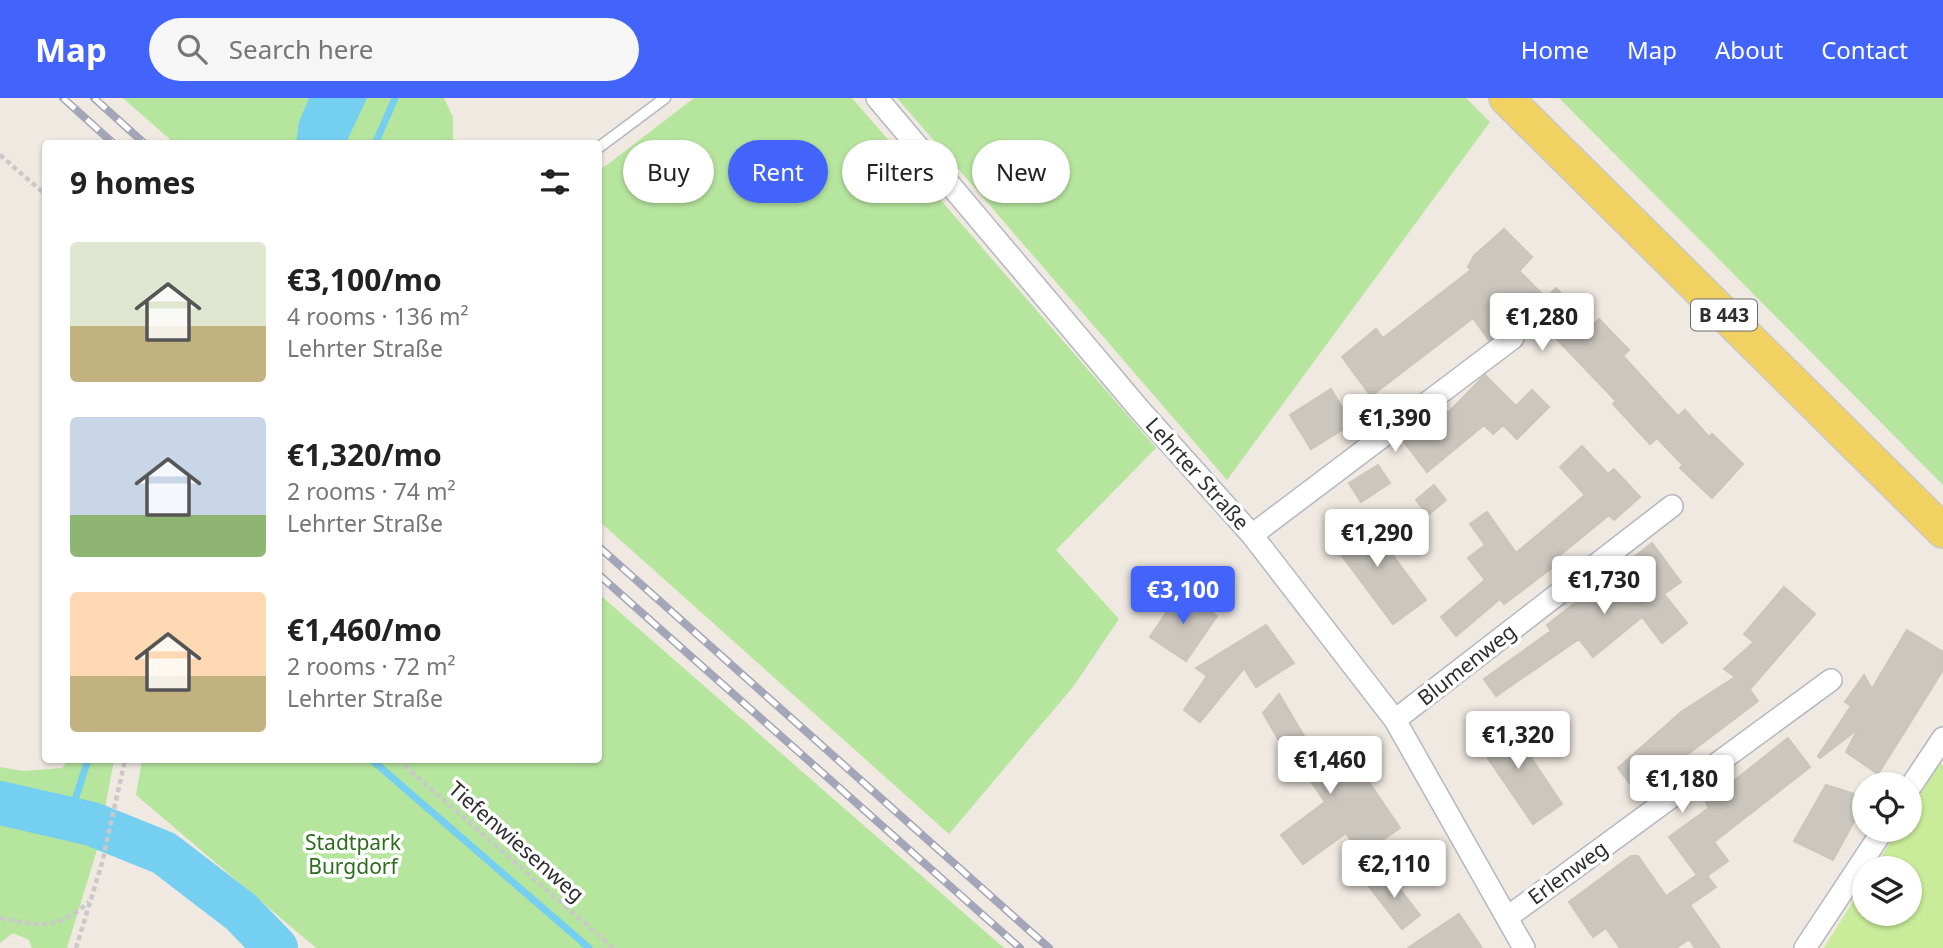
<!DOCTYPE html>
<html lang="en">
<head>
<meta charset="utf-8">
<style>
  :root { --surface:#fff; --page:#f6f6f6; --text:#222; --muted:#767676; --accent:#4264fb }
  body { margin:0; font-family:"Noto Sans",sans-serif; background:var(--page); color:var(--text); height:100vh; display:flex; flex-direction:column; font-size:26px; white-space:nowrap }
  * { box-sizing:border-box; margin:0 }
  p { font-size:23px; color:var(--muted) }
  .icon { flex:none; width:38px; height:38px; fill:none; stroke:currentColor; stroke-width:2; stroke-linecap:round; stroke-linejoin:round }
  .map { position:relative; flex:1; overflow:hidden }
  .sheet { position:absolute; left:42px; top:42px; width:560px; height:623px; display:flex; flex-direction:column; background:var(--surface); border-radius:7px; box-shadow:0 2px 5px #0004 }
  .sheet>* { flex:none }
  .banner { position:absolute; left:623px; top:42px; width:665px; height:63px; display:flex; gap:14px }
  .buttons { position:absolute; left:1852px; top:674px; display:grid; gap:14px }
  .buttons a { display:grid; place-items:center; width:70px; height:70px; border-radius:50%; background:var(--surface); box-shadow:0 2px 5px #0004; font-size:35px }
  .price { position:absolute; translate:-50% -60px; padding:0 16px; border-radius:7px; background:#fff; color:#222; font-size:23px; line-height:46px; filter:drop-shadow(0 2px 4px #0008) }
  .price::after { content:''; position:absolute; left:50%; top:42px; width:21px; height:16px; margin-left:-10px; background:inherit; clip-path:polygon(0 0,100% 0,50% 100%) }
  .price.selected { background:var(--accent); color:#fff }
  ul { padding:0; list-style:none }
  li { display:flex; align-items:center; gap:21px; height:175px; padding:0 28px }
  li span { display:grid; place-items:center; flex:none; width:196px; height:140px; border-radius:7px; color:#555 }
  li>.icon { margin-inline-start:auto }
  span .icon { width:84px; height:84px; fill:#fffc; stroke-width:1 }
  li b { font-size:30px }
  h2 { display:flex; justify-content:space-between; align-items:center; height:84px; padding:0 28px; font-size:30px }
  .pill { padding:0 24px; border-radius:32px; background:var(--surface); box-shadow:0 2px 5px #0004; font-size:24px; line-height:63px }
  .pill.selected { background:var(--accent); color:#fff }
  header { display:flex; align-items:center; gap:42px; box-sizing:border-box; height:98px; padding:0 35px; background:var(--accent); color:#fff }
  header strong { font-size:33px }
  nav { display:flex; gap:38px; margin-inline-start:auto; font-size:24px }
  .search { width:490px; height:63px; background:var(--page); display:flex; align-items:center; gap:18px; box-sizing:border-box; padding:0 24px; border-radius:38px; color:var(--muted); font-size:26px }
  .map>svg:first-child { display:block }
</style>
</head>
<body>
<header>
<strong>Map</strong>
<div class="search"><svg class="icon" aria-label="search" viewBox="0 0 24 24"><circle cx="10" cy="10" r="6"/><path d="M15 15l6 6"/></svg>Search here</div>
<nav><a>Home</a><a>Map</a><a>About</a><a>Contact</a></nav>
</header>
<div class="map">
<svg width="1943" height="850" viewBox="0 0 1943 850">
  <rect width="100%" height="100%" fill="#efe9e1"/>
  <path fill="#b6e59e" d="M123 0H444L453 19V45H174Z
    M694 0H852L1156 350 1056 452 1119 521 1073 589 949 736 599 423V73Z
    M897 0H1466L1490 24 1227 382Z
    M1559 0H1943V387Z
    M599 496 1004 850H316L136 697 142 662H598Z
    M68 662H114L104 715 0 691V669L23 673 62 670Z
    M0 718 100 742 67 850H32L29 842 13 835 0 845Z"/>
  <path fill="#c9ec9a" d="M1940 665 1943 667V850H1824L1864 786V816H1909V770H1874L1898 732H1909V714Z"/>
  <path fill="#75cff0" d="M309 0H367L346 45H296L299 24Z"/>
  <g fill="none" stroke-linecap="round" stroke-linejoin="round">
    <path stroke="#75cff0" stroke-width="7" d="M375 46 395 0
      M372 662 589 850
      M68 723 88 662"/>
    <path stroke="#75cff0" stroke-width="44" d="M0 705 92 726 164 755 241 814 276 850"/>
  </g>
  <path fill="#cbc7bf" stroke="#cbc5ba" stroke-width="2" d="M1504 131 1532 159 1519 173 1546 200 1556 190 1592 228 1599 221 1629 252 1623 258 1678 318 1685 312 1709 339 1712 336 1743 366 1712 400 1680 370 1683 367 1657 340 1650 346 1613 306 1616 303 1529 212 1489 242 1473 220 1371 298 1342 259 1376 231 1383 240 1471 172 1468 169 1474 158Z
    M1485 277 1516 308 1532 292 1549 309 1517 341 1503 327 1493 336 1484 327 1427 374 1404 344 1445 311 1448 315Z
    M1331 291 1347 318 1341 323 1345 330 1311 351 1290 317Z
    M1582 348 1608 376 1614 371 1640 399 1614 422 1609 417 1554 462 1557 466 1504 506 1500 501 1456 538 1441 519 1485 482 1468 460 1485 447 1470 426 1487 414 1516 455 1585 397 1560 369Z
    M1378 367 1390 385 1361 404 1349 385Z
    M1434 387 1446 402 1428 417 1416 402Z
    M1361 415 1426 502 1393 526 1328 439Z
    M1652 445 1681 484 1664 496 1687 525 1662 545 1642 519 1593 559 1579 541 1496 598 1484 581 1551 533 1547 527Z
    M1784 489 1815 516 1751 590 1745 585 1758 603 1676 665 1673 662 1637 695 1618 670 1681 614 1735 579 1724 571 1754 544 1744 536Z
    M1181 493 1217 518 1186 563 1150 539Z
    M1266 527 1294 565 1256 589 1244 570 1200 624 1184 612 1207 578 1196 570Z
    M1907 532 1943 554V572L1878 676 1846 654 1858 631 1820 660 1818 658 1851 608 1845 604 1864 577 1872 591Z
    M1279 596 1326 675 1351 658 1400 730 1361 757 1346 735 1303 766 1281 737 1325 704 1299 666 1294 668 1263 615Z
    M1503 618 1562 706 1533 726 1476 643 1490 634 1487 629Z
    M1788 640 1810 669 1714 744 1728 763 1707 778 1716 789 1690 807 1720 850H1695L1689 841 1676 850H1620L1606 830 1593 839 1569 804 1631 758H1638L1666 798 1697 777 1669 739 1709 710 1706 705Z
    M1826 687 1864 699V705L1833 762 1794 743Z
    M1385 772 1420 817 1402 831 1367 786Z
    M1459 816 1482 850H1408Z"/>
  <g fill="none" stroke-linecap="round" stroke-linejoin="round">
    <defs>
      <path id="service" d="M598 50 665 0"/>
      <path id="minor" d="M877 0 1140 312 1252 437 1395 622 1524 850
        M1252 437 1513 240
        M1395 622 1672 408
        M1909 691 1943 640
        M1509 818 1831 582
        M1805 850 1883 732"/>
      <path id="primary" d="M1506 0 1943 433"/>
    </defs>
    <use href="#service" stroke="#b4b7c1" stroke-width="13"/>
    <use href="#minor" stroke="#b4b7c1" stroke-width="24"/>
    <use href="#primary" stroke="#c9c9c9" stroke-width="36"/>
    <path stroke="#c9c9c9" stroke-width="4.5" stroke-dasharray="5 3.5" stroke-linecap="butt" d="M0 57 46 97
      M398 662 613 850
      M0 820C42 828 55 833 89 804
      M76 850 102 765 125 662"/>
    <use href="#service" stroke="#fff" stroke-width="10"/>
    <use href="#minor" stroke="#fff" stroke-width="21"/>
    <use href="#primary" stroke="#f2d163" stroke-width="33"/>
    <defs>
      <path id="rail" d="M63 0 114 46
        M94 0 145 46
        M598 448 1049 850
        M598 476 1020 850"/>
    </defs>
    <use href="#rail" stroke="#a3a6b8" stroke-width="8"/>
    <use href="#rail" stroke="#fff" stroke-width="5" stroke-dasharray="16" stroke-linecap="butt"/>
  </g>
  <g text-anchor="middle" stroke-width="7" stroke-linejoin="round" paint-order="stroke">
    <rect fill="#fff" stroke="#6d6d6d" stroke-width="2" x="1691" y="201.5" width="66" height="31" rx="5"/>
    <g font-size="19" font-weight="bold" fill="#2e2e2e">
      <text x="1724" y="224">B 443</text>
    </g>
    <g font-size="21" fill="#2e2e2e" stroke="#fff">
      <text transform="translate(1197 376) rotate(48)" y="7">Lehrter Straße</text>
      <text transform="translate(1467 567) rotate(-38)" y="7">Blumenweg</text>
      <text transform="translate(516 744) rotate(41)" y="7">Tiefenwiesenweg</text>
      <text transform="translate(1568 775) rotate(-36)" y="7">Erlenweg</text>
    </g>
    <g font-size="21" fill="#2c6e1b" stroke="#fff">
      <text x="353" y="752">Stadtpark<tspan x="353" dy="24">Burgdorf</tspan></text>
    </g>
  </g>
</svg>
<div class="buttons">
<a><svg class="icon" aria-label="locate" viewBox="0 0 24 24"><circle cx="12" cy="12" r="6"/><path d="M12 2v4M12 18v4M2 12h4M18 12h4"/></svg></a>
<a><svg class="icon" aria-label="layers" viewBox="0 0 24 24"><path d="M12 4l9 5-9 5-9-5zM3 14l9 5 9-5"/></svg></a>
</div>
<b class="price" style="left:1542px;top:255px">€1,280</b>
<b class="price" style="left:1395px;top:356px">€1,390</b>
<b class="price" style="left:1377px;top:471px">€1,290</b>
<b class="price" style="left:1604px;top:518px">€1,730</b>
<b class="price selected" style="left:1183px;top:528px">€3,100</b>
<b class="price" style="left:1518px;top:673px">€1,320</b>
<b class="price" style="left:1330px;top:698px">€1,460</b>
<b class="price" style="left:1682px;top:717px">€1,180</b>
<b class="price" style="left:1394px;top:802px">€2,110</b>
<div class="banner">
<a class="pill">Buy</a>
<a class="pill selected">Rent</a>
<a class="pill">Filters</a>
<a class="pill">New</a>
</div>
<section class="sheet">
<h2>9 homes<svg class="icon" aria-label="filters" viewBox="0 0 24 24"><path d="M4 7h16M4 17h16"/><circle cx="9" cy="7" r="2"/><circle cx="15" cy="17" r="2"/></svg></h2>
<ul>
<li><span style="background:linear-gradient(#dfe7d0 60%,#c2b280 0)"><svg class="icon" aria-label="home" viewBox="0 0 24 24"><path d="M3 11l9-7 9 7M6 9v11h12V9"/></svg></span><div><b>€3,100/mo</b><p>4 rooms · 136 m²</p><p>Lehrter Straße</p></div></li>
<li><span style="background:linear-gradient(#c9d6e8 70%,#8fb573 0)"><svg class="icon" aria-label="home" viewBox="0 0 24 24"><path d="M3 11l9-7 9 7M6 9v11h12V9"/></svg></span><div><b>€1,320/mo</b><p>2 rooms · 74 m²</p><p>Lehrter Straße</p></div></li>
<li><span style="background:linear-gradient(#ffd9b3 60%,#c2b280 0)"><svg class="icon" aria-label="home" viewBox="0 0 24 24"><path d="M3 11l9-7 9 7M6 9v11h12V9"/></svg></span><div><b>€1,460/mo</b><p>2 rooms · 72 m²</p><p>Lehrter Straße</p></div></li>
</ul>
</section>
</div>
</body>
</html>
